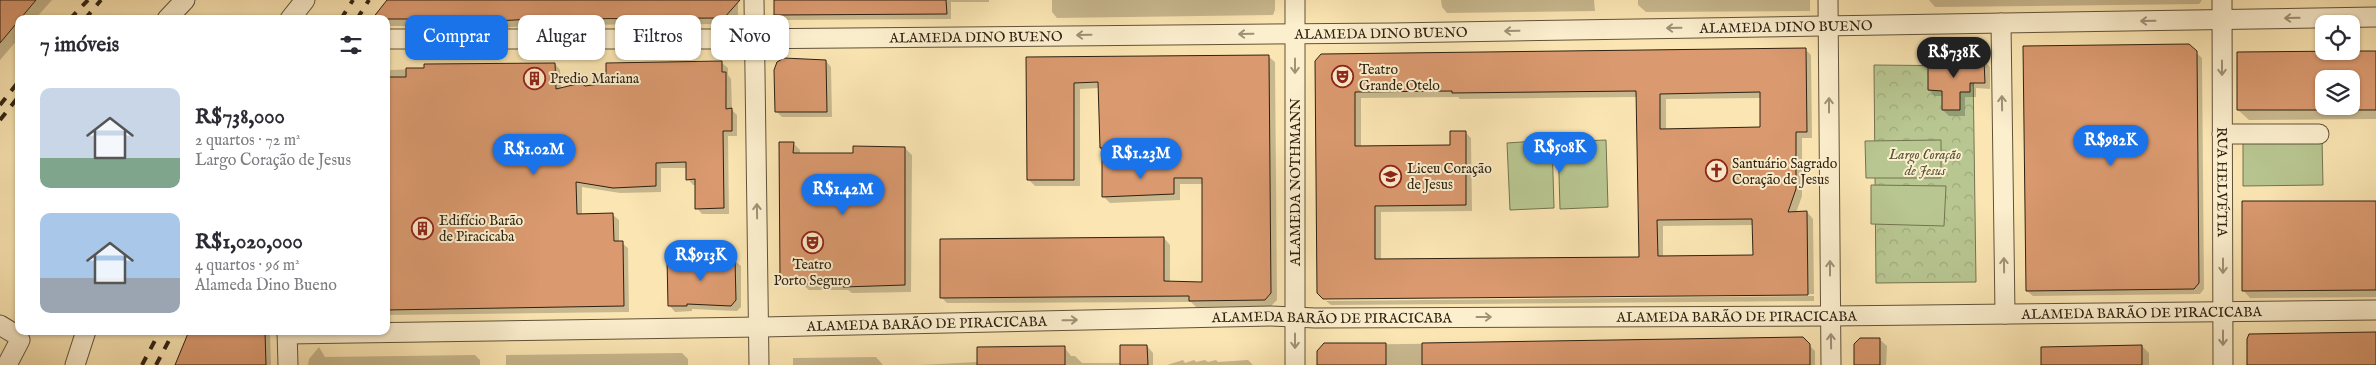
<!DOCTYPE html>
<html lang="pt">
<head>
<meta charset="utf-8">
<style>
  :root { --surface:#fff; --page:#f7f7f7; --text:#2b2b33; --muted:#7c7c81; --accent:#1a73e8 }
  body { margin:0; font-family:"IM FELL English",serif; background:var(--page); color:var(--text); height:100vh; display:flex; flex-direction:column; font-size:19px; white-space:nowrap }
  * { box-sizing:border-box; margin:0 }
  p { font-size:16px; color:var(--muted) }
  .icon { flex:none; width:28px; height:28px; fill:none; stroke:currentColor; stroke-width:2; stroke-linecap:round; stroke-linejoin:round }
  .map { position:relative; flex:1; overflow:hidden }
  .side { position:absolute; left:15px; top:15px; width:375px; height:320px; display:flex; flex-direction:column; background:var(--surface); border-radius:10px; box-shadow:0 1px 4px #0004 }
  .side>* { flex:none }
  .top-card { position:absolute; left:405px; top:15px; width:475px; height:45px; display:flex; gap:10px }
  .tools { position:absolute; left:2315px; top:15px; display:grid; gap:10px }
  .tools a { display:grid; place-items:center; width:45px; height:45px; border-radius:10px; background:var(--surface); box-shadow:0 1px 4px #0004; font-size:25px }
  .price { position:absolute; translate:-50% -42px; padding:0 11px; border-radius:18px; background:var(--accent); color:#fff; font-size:16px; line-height:32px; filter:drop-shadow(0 1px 2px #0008) }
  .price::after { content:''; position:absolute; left:50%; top:30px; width:15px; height:11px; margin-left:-8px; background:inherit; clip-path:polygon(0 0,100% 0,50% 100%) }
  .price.on { background:#222; color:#fff }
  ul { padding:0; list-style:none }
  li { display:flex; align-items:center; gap:15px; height:125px; padding:0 25px }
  li span { display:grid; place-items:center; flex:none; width:140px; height:100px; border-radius:10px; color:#555 }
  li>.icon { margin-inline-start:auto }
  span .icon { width:60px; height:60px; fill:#fffc; stroke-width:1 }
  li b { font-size:21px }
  h2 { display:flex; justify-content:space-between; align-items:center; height:60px; padding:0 25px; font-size:21px }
  .tag { padding:0 18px; border-radius:10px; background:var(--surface); box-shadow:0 1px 4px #0004; font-size:18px; line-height:45px }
  .tag.on { background:var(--accent); color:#fff }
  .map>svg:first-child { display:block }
</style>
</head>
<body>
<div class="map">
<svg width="2376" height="365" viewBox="0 0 2376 365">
  <defs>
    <pattern id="park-crowns" width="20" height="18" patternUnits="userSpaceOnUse" patternTransform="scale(1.25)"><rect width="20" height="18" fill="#b8c691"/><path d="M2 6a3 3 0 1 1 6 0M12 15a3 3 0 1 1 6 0" fill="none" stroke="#9eaa7c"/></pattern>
  </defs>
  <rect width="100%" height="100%" fill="#fbe6b3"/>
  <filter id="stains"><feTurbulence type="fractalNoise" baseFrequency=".004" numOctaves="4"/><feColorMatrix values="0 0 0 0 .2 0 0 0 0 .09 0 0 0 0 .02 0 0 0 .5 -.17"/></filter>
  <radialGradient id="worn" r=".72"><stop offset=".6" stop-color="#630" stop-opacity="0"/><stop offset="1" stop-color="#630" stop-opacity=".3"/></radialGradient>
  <path fill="url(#park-crowns)" stroke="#737450" d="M1874 65 1973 66 1976 282 1876 283Z"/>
  <path fill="#b8c691" stroke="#737450" d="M2322 139 2323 185 2243 186V141Z
    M1552 140 1554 208 1510 210 1507 143Z
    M1606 140 1608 207 1560 209 1558 142Z
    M1941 140V178H1866L1865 141Z
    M1871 185 1946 186 1944 226 1871 224Z"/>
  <path fill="#0003" fill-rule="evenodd" d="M0 0H52L35 19H19V38L0 60Z
    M388 0H738V16L731 24 542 25 483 29 480 26H386Z
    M775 0H989V2H951V19L781 20 775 15Z
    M1052 0H1275V10L1273 15 1057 18 1052 12Z
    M1441 0H1594L1595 11 1447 13 1442 7Z
    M1638 0H1810V11L1646 12 1638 5Z
    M1929 0H2202L2199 4 1935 7Z
    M2189 46 2202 58 2204 289 2200 294 2033 296 2027 291Z
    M1805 49 1811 55 1812 138H1802V196L1796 213 1807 212 1813 219 1814 294 1324 298 1316 62ZM1458 97 1460 99 1637 97 1641 258 1381 260V212L1472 211 1471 138 1465 132 1451 146 1361 147V98ZM1761 98V129L1666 130V99ZM1754 225V256L1663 257V226Z
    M2376 52V119L2249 120 2238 110ZM2324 79H2351V106H2324Z
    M1268 56 1275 62 1277 300 1271 306 1196 307 1191 302 947 303 941 297 1164 238 1170 245V283H1203V184H1180V200L1110 203 1104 197 1099 88 1080 89V186H1035L1028 179 1027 58Z
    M826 61 831 67 832 117H782L776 111Z
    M1984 61 1990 67V89L1976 88V97H1965V116H1949L1943 110V96H1935L1929 90Z
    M722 63 728 68V75L731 79 732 110 737 115V136H728L729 214H702L697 208V185H693L688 179V168H661V192L620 193 582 187V215H613L619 220V243H622L628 248 629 312 386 315V66L390 70 555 64 560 70 561 89 584 88Z
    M793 143 800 150V154H854L905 148 912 155 911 292 852 293 848 290H809L802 284 788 285 781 278Z
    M2376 202V297L2250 298 2243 290Z
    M734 260 741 266V307L737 311 692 309V311L675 312 669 305Z
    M1814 296V301L1331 305 1326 301Z
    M202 331H270L271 365H175L190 333Z
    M1803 339 1815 351V365H1318L1324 345Z
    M1879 339 1887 346 1886 365H1855Z
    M1147 346 1153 353V365H918L978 362 1064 347 1071 356H1075L1082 363H1122Z
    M2142 346 2149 353V365H2042Z
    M319 347 325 357 475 355 480 360V365H308L309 359Z
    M682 353 688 359V365H506V355Z
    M876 357 883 365H793V358Z
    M1183 360 1185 363 1194 360 1196 362 1205 360 1208 362 1216 360 1218 362 1248 360 1253 365H1167Z"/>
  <path fill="#da996f" stroke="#2e2110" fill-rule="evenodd" d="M0 0H36L0 43Z
    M387 0H740L724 18 535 19 475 22V19H372Z
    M774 0H946L947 14 774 15Z
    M2189 44 2197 51 2199 283 2194 289 2026 291 2023 46Z
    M1806 48 1807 132H1796V189L1788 212 1807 211 1808 295 1323 299 1317 293 1315 61 1321 54ZM1452 91V93L1636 91 1639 257 1375 259V206L1466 205V131H1450V145L1355 146V92ZM1760 92V127L1660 129V94ZM1752 219 1753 255 1658 256 1657 220Z
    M2351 51H2376V110H2237V52ZM2324 79H2351V106H2324Z
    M1269 55 1271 293 1265 300 1189 301V296L940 298V239L1164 237V281L1202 282V178H1174V194L1102 197V148H1100L1098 82 1074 83V180H1027L1026 57Z
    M784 58 826 60 827 112H775L774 70 777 62Z
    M1928 59 1984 60 1985 83H1970V92H1960V110H1942V91L1928 90Z
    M722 61V72H726V109L732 108V131H723L724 208 695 209V179L686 180V162L656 163V186L613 188 576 182 577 214 613 213 614 241H623L624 306 386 310 388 77H406V68H424V64L555 63 556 89 581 83 585 86 606 83V63Z
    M779 142H794L793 153H853V146L905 147V285L843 287V283L800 284V278H780Z
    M2242 201H2376V290L2242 291Z
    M667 259H735L736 300 731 306 687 304V306H668Z
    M189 331H265L266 365H175Z
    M2376 332V365H2247V339L2249 334Z
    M1803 337 1810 344V365H1422V343Z
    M1860 338H1880V365H1854V344Z
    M1324 343H1386V365H1317V351Z
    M1120 345H1147L1148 365H1120Z
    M2142 345V365H2041V347Z
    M1065 346V365H977V347Z"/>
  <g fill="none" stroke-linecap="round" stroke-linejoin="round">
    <defs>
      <g id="minor">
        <path d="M754 0 759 365"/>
        <path d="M1295 0V365"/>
        <path d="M1828 0 1831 365"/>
        <path id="s1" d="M2222 0 2223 365"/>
        <path d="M167 19 185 0"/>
        <path d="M290 19 305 0"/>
        <path d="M2001 23 2005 314"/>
        <path id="s2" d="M386 39H731L1392 33 2376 17"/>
        <path d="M2222 134H2319"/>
        <path d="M0 325 18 336 20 340 7 365"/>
        <path d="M287 331 288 365"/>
        <path id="s3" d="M287 334 758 327 1271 316 1315 318 1831 316 2376 310"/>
        <path d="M75 365 86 331"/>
      </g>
    </defs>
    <use href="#minor" stroke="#615239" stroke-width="21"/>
    <use href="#minor" stroke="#fcefce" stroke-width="19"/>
    <path stroke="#2e2110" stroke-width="4" stroke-dasharray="9 9" stroke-linecap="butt" d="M70 19 88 0
      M85 19 101 0
      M341 19 353 0
      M357 19 369 0
      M0 105 19 81
      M0 120 19 96
      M142 365 160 331
      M156 365 174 331"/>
  </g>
  <defs><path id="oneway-shaft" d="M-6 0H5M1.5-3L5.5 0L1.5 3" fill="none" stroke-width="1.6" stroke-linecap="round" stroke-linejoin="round" transform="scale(1.25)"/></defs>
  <g stroke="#9f9278">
    <use href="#oneway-shaft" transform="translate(2292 18) rotate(179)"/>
    <use href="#oneway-shaft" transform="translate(2148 21) rotate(179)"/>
    <use href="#oneway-shaft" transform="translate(1674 28) rotate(179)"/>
    <use href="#oneway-shaft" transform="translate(1512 31) rotate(179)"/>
    <use href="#oneway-shaft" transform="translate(1246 34) rotate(179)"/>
    <use href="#oneway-shaft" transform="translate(1084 35) rotate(179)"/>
    <use href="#oneway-shaft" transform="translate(1295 66) rotate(90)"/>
    <use href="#oneway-shaft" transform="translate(2222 68) rotate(90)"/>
    <use href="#oneway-shaft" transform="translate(2002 103) rotate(-91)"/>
    <use href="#oneway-shaft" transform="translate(1829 105) rotate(-90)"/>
    <use href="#oneway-shaft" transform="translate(757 211) rotate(-91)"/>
    <use href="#oneway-shaft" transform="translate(2004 265) rotate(-91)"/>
    <use href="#oneway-shaft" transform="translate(2223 266) rotate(90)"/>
    <use href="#oneway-shaft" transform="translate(1830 268) rotate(-90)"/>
    <use href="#oneway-shaft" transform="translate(1484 317)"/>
    <use href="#oneway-shaft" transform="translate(1070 320) rotate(-1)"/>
    <use href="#oneway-shaft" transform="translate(2223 338) rotate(90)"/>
    <use href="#oneway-shaft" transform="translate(1295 341) rotate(90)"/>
    <use href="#oneway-shaft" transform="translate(1831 341) rotate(-91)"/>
  </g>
  <defs>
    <symbol id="theatre-ring" viewBox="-11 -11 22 22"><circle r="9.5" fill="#fcefce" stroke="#8f2418" stroke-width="1.5"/><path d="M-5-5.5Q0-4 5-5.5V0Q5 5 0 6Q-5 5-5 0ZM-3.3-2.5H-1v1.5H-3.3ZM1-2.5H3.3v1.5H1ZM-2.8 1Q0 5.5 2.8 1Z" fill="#8f2418"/></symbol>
    <symbol id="building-ring" viewBox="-11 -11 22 22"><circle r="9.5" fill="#fcefce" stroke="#8f2418" stroke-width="1.5"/><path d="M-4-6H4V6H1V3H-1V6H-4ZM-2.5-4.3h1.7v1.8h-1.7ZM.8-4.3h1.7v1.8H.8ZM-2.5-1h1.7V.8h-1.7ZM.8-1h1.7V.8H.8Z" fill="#8f2418"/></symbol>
    <symbol id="church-ring" viewBox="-11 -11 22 22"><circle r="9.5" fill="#fcefce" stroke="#8f2418" stroke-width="1.5"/><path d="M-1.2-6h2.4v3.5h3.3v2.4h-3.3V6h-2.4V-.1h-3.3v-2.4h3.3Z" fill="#8f2418"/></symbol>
    <symbol id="school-ring" viewBox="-11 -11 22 22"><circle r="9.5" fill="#fcefce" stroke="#8f2418" stroke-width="1.5"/><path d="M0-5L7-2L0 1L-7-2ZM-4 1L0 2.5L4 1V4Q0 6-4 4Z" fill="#8f2418"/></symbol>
  </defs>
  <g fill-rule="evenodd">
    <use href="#theatre-ring" x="1330" y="64" width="25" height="25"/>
    <use href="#building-ring" x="522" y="66" width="25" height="25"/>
    <use href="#church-ring" x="1704" y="158" width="25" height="25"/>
    <use href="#school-ring" x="1378" y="164" width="25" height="25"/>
    <use href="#building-ring" x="410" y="216" width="25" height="25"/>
    <use href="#theatre-ring" x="800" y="230" width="25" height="25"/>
  </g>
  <g text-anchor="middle" stroke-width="4" stroke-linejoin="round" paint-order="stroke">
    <g font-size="14" fill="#2e2110" stroke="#fcefce">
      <text dy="5" stroke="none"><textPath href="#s2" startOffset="1400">ALAMEDA DINO BUENO</textPath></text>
      <text dy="5" stroke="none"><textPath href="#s2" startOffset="995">ALAMEDA DINO BUENO</textPath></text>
      <text dy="5" stroke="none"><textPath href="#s2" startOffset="590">ALAMEDA DINO BUENO</textPath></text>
      <text transform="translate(1295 182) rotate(-90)" y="5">ALAMEDA NOTHMANN</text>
      <text dy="5" stroke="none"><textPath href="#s1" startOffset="182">RUA HELVÉTIA</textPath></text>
      <text dy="5" stroke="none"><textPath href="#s3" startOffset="1855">ALAMEDA BARÃO DE PIRACICABA</textPath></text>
      <text dy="5" stroke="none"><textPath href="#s3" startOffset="1450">ALAMEDA BARÃO DE PIRACICABA</textPath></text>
      <text dy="5" stroke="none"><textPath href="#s3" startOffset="1045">ALAMEDA BARÃO DE PIRACICABA</textPath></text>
      <text dy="5" stroke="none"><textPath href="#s3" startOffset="640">ALAMEDA BARÃO DE PIRACICABA</textPath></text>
    </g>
    <g font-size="14" fill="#2e2110" stroke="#fcefce" text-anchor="start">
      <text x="1359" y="74">Teatro<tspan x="1359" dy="16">Grande Otelo</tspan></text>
      <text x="550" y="83">Predio Mariana</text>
      <text x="1732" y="168">Santuário Sagrado<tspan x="1732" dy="16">Coração de Jesus</tspan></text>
      <text x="1407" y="173">Liceu Coração<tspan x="1407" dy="16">de Jesus</tspan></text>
      <text x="439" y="225">Edifício Barão<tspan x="439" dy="16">de Piracicaba</tspan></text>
      <text x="812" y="269" text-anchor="middle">Teatro<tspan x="812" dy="16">Porto Seguro</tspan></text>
    </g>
    <g font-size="14" font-style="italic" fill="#575337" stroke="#fcefce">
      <text x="1925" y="159">Largo Coração<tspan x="1925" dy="16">de Jesus</tspan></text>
    </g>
  </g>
  <rect width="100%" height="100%" filter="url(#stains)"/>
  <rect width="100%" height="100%" fill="url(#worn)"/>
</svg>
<div class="tools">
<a><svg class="icon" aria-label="locate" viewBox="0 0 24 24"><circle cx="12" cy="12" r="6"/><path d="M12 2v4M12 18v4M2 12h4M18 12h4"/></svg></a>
<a><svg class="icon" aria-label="layers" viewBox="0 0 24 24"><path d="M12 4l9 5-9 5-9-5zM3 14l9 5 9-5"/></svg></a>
</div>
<b class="price on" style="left:1954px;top:79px">R$738K</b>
<b class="price" style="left:2111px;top:167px">R$982K</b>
<b class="price" style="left:1560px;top:174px">R$508K</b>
<b class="price" style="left:534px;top:176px">R$1.02M</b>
<b class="price" style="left:1141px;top:180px">R$1.23M</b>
<b class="price" style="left:843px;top:216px">R$1.42M</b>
<b class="price" style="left:701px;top:282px">R$913K</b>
<div class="top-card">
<a class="tag on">Comprar</a>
<a class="tag">Alugar</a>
<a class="tag">Filtros</a>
<a class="tag">Novo</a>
</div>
<section class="side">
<h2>7 imóveis<svg class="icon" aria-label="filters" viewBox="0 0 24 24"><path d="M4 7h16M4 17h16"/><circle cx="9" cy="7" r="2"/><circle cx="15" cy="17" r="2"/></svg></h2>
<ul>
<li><span style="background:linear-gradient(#c9d6e8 70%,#7fa58c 0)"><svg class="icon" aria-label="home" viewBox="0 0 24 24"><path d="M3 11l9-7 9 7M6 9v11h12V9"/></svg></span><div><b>R$738,000</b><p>2 quartos · 72 m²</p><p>Largo Coração de Jesus</p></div></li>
<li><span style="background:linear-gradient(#a9c7e8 65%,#9aa5b1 0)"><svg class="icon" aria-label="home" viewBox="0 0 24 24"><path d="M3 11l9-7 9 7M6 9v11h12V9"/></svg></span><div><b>R$1,020,000</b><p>4 quartos · 96 m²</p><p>Alameda Dino Bueno</p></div></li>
</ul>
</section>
</div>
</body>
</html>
